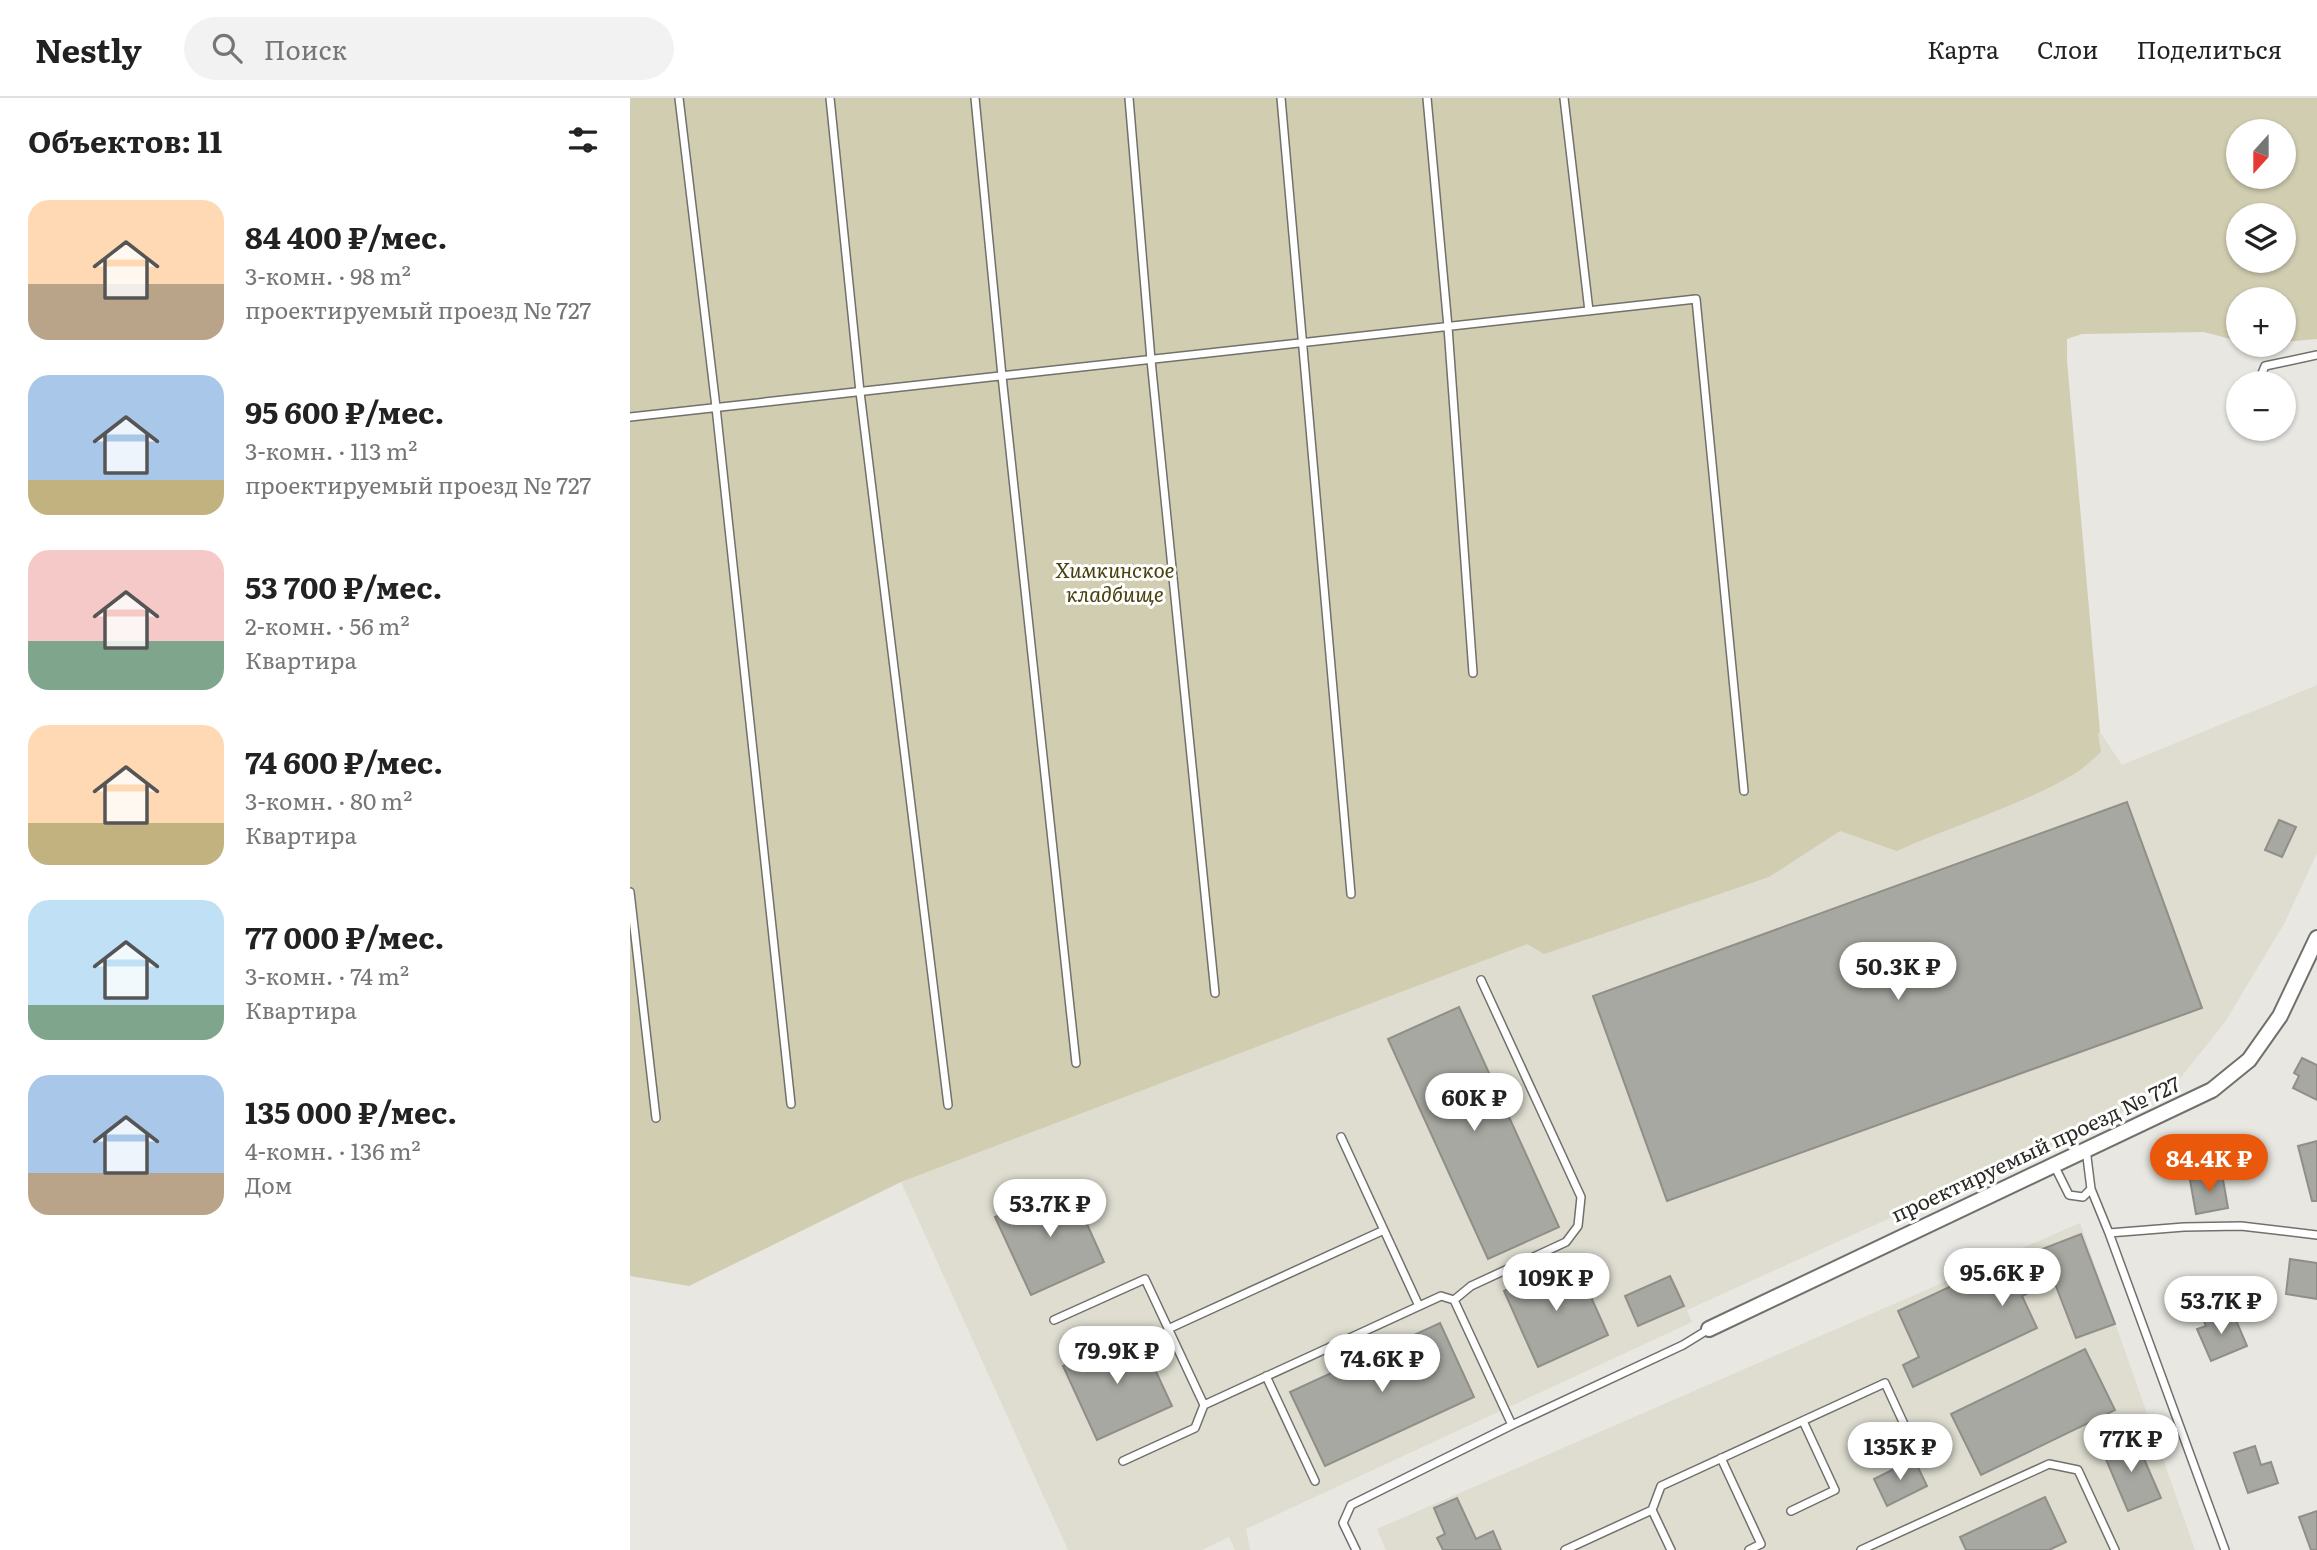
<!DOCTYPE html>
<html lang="ru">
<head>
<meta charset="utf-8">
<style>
  :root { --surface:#fff; --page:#f2f2f2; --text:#222; --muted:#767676; --line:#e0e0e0; --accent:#ea580c }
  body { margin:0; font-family:Literata,serif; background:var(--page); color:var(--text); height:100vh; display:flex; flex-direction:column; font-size:26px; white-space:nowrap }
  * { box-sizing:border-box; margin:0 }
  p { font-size:23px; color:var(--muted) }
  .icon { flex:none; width:38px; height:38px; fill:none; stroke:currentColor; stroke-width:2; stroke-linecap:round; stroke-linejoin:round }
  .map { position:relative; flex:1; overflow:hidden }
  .details { display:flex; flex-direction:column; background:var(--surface); width:630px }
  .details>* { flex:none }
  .needle { width:46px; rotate:201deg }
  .fabs { position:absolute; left:1596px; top:21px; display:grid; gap:14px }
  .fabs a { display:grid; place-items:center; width:70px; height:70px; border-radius:50%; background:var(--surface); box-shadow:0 2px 5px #0004; font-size:35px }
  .price { position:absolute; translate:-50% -60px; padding:0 16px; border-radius:24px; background:#fff; color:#222; font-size:23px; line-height:46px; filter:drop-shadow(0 2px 4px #0008) }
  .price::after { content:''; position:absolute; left:50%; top:42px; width:21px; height:16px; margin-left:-10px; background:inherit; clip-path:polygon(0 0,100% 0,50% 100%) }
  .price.selected { background:var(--accent); color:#fff }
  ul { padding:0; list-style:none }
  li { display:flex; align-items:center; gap:21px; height:175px; padding:0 28px }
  li span { display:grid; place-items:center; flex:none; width:196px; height:140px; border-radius:21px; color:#555 }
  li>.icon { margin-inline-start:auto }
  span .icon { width:84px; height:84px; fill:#fffc; stroke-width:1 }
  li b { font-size:30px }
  h2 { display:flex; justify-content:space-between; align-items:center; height:84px; padding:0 28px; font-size:30px }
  header { display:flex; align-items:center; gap:42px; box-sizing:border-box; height:98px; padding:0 35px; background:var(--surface); border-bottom:2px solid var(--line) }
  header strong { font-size:33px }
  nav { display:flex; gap:38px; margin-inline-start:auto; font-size:24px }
  .search { width:490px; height:63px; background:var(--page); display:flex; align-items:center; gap:18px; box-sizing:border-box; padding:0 24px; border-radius:38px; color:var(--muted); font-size:26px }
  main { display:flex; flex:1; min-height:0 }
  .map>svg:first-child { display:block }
</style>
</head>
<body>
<header>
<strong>Nestly</strong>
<div class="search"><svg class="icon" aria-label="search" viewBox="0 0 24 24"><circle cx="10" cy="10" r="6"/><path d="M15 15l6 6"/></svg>Поиск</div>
<nav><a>Карта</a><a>Слои</a><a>Поделиться</a></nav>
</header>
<main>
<section class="details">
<h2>Объектов: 11<svg class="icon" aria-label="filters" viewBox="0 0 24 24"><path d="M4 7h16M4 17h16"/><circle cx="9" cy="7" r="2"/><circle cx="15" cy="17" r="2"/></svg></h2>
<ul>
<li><span style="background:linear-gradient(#ffd9b3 60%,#b9a48a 0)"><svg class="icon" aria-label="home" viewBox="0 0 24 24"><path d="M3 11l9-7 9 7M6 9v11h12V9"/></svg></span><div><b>84 400 ₽/мес.</b><p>3-комн. · 98 m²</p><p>проектируемый проезд № 727</p></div></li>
<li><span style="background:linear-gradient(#a9c7e8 75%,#c2b280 0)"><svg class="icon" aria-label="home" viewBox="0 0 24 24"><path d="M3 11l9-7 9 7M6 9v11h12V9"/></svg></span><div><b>95 600 ₽/мес.</b><p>3-комн. · 113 m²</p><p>проектируемый проезд № 727</p></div></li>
<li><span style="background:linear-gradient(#f6c9c9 65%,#7fa58c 0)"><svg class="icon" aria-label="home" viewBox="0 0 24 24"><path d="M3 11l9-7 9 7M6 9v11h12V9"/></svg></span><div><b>53 700 ₽/мес.</b><p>2-комн. · 56 m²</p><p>Квартира</p></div></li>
<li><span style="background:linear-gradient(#ffd9b3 70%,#c2b280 0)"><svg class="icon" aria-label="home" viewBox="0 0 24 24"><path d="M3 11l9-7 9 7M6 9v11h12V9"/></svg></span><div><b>74 600 ₽/мес.</b><p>3-комн. · 80 m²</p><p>Квартира</p></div></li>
<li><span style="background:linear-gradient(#bfe0f5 75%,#7fa58c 0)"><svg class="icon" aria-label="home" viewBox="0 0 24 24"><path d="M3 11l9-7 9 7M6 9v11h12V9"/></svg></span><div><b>77 000 ₽/мес.</b><p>3-комн. · 74 m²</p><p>Квартира</p></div></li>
<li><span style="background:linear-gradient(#a9c7e8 70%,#b9a48a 0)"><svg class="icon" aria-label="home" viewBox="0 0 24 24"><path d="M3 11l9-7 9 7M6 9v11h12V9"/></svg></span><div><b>135 000 ₽/мес.</b><p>4-комн. · 136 m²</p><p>Дом</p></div></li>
</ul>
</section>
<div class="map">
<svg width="1687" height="1452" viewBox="0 0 1687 1452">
  <rect width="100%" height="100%" fill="#e8e7e1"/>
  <path fill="#deddd0" d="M1687 587V755L1655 824 1595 924 1548 983 1487 1017 1057 1212 1062 1224 616 1431 620 1452H605L599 1439 572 1452H438L271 1084 1079 776 1470 634 1492 667Z
    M1450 1125 1565 1452H756L747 1431Z"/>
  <path fill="#d1cdb1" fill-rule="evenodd" d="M0 0H1687V241L1654 244V201H1608V243L1574 234 1452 236 1437 241V263L1470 634 1468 636 1471 654C1463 661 1455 669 1446 675 1390 708 1326 726 1267 753L1210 733 1139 779 914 856 897 846 271 1084 59 1188 0 1178ZM1608 33H1654V79H1608ZM1608 117H1654V163H1608Z"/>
  <path fill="#a8a8a2" stroke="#8f8e89" stroke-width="2" d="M1497 704 1572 910 1037 1103 963 898Z
    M1649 722 1666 729 1652 759 1635 752Z
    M829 909 929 1129 858 1161 758 941Z
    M1672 960 1687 967V1002L1663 990 1669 978 1664 975Z
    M1687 1043V1103H1682L1668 1048Z
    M1592 1076 1598 1110 1566 1116 1560 1082Z
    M439 1086 474 1164 401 1197 365 1119Z
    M1451 1136 1485 1226 1446 1240 1424 1183 1392 1198 1407 1230 1283 1289 1273 1267 1289 1259 1268 1213 1388 1157 1389 1160Z
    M944 1161 978 1237 908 1269 874 1193Z
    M1660 1161 1687 1165V1201L1656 1196Z
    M1040 1178 1054 1208 1008 1228 995 1198Z
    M1590 1213 1593 1220 1603 1215 1617 1248 1581 1263 1567 1231 1576 1228 1573 1221Z
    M810 1225 844 1299 695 1368 660 1294Z
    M508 1235 542 1308 467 1342 433 1268Z
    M1455 1251 1485 1312 1351 1377 1321 1316Z
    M1504 1338 1531 1400 1498 1413 1472 1352Z
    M1625 1348 1631 1367 1641 1364 1648 1385 1618 1395 1604 1355Z
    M1284 1361 1297 1388 1257 1408 1244 1381Z
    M1415 1399 1436 1444 1419 1452H1336L1330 1439Z
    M827 1400 846 1441 863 1433 871 1452H813L807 1440 815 1436 804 1410Z
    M1687 1413V1452H1681L1669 1419Z"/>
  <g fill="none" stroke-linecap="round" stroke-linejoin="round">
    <defs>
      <path id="lane" d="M49 0 86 309 161 1006
        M200 0 230 294 318 1007
        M345 0 372 278 446 965
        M499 0 521 262 585 895
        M651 0 721 796
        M797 0 818 229 843 575
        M934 0 959 213
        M1628 285 1635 268 1687 257
        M0 319 1066 201 1114 693
        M0 794 26 1020
        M711 1039 789 1208
        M1424 1067 1439 1097 1453 1099 1461 1091 1456 1051
        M1461 1091 1479 1135
        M824 1202 841 1188 936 1144 948 1128 951 1099 851 882
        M424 1222 515 1181 574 1307
        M538 1231 754 1132
        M636 1278 685 1383
        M1091 1360 1131 1446 1119 1452
        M493 1363 565 1330 574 1307 811 1198 824 1202 882 1327
        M1022 1412 1031 1388 1255 1285 1285 1350
        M1161 1413 1205 1392 1173 1323
        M726 1452 713 1425 721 1407 882 1327 1053 1247 1079 1231
        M935 1452 1022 1412 1041 1452
        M1231 1452 1419 1366 1448 1372 1485 1452
        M1595 1452 1479 1135 1554 1129 1611 1128 1687 1137"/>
      <path id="street" d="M1079 1231 1582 992 1619 962 1650 918 1687 840"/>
    </defs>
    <use href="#lane" stroke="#71706c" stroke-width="10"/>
    <use href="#street" stroke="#71706c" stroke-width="18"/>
    <use href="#lane" stroke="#fff" stroke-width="7"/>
    <use href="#street" stroke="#fff" stroke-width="14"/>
  </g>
  <g text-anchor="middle" stroke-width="6" stroke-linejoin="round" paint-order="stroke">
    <g font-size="21" font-style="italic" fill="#48410f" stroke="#fffffe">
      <text x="485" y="480">Химкинское<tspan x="485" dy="24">кладбище</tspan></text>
    </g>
    <g font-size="21" fill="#2b2a28" stroke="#fffffe">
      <text transform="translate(1406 1052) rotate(-25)" y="7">проектируемый проезд № 727</text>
    </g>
  </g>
</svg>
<div class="fabs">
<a><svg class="needle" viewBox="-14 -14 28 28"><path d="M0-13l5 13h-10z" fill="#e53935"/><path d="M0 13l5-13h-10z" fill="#767676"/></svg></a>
<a><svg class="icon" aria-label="layers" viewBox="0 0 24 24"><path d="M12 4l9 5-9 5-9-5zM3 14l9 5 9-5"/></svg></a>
<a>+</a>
<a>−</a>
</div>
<b class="price" style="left:1268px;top:904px">50.3K ₽</b>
<b class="price" style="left:844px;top:1035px">60K ₽</b>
<b class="price selected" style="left:1579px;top:1096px">84.4K ₽</b>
<b class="price" style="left:420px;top:1141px">53.7K ₽</b>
<b class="price" style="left:1372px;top:1210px">95.6K ₽</b>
<b class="price" style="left:926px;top:1215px">109K ₽</b>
<b class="price" style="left:1591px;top:1238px">53.7K ₽</b>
<b class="price" style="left:487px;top:1288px">79.9K ₽</b>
<b class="price" style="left:752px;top:1296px">74.6K ₽</b>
<b class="price" style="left:1501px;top:1376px">77K ₽</b>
<b class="price" style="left:1270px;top:1384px">135K ₽</b>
</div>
</main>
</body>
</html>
